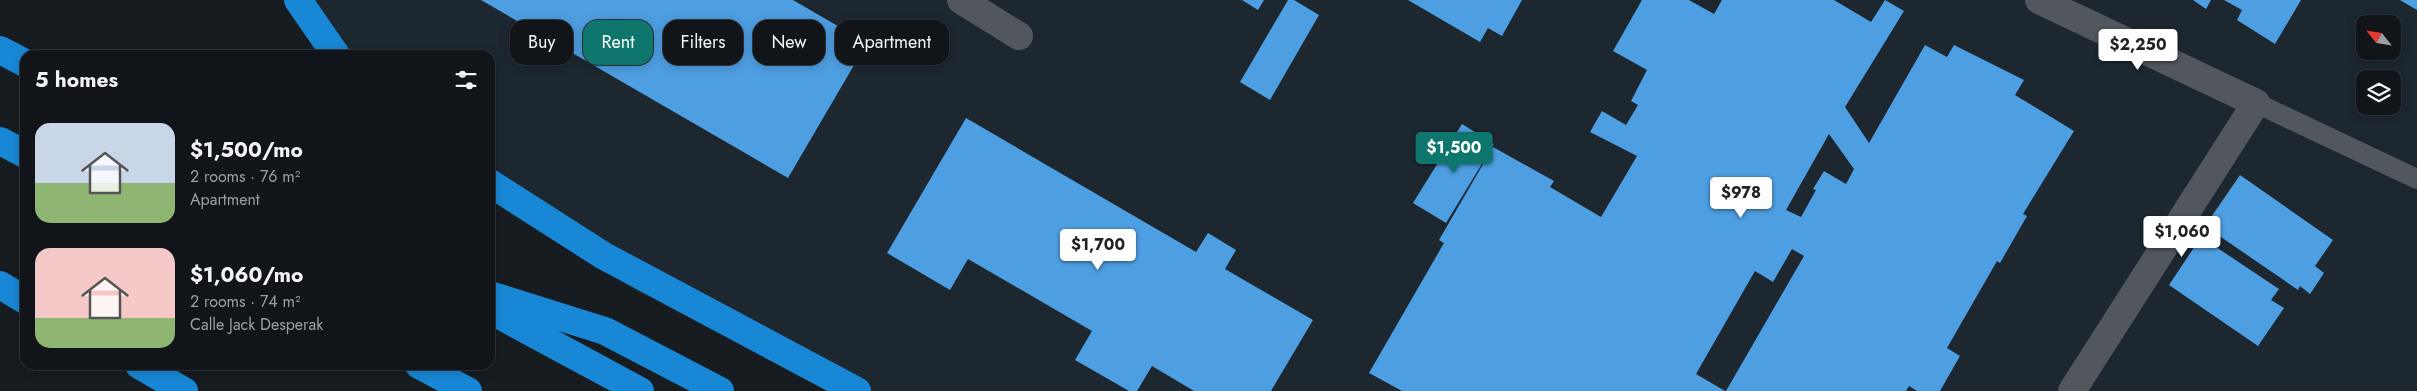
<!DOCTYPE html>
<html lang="en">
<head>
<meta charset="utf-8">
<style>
  :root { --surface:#111519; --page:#1e2226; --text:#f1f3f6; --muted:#9c9fa2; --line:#303438; --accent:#0f766e }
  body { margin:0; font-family:Jost,sans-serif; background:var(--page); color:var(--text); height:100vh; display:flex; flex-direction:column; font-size:19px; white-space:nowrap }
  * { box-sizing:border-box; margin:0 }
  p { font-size:16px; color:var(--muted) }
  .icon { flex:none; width:28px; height:28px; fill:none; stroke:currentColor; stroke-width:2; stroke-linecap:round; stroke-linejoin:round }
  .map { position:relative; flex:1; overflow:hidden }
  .drawer { position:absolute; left:20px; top:50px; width:475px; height:320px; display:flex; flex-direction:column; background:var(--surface); border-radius:15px; box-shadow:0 2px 12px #0003,0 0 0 1px var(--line) }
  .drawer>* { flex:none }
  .banner { position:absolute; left:510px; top:20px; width:475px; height:45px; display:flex; gap:10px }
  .needle { width:32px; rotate:300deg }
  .fabs { position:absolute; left:2356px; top:15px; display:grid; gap:10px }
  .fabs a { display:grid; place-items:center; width:45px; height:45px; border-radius:10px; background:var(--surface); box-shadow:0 2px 12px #0003,0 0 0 1px var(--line); font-size:25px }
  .price { position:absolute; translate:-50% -42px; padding:0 11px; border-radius:5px; background:#fff; color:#222; font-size:16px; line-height:32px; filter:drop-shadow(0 1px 2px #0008) }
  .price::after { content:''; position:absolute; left:50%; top:30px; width:15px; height:11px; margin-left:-8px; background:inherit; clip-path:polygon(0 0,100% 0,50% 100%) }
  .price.current { background:var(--accent); color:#fff }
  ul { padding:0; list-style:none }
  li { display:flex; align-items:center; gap:15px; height:125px; padding:0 15px }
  li span { display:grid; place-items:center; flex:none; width:140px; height:100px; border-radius:15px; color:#555 }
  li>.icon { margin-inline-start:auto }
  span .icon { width:60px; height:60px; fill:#fffc; stroke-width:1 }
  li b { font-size:21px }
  h2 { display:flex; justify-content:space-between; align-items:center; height:60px; padding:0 15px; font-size:21px }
  .tag { padding:0 18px; border-radius:15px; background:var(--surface); box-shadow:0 2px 12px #0003,0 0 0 1px var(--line); font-size:18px; line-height:45px }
  .tag.current { background:var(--accent); color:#fff }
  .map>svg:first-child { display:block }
</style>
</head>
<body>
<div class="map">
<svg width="2417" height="391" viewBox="0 0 2417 391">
  <rect width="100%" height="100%" fill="#171c21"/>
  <path fill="#1d2730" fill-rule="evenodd" d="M310 0H2417V391H831L636 291 490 187V55H341ZM2365 24H2392V51H2365ZM2365 79H2392V106H2365Z"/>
  <path fill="#4e9ee2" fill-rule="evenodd" d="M481 0H793L867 43 788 178Z
    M1242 0H1264L1258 10Z
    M1288 0H1294L1319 15 1270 100 1240 82Z
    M1408 0H1522L1502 36 1488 28 1480 42Z
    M1642 0H1689L1714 14 1722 0H1834L1871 22 1885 0 1904 11 1845 107 1869 143 1925 45 1947 57 1954 45 2024 80 2015 95 2074 131 2023 214 2027 216 2000 263 1997 261 1947 348 1960 356 1940 391H1917L1909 386 1906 391H1726L1804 256 1792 249 1773 282 1755 271 1696 374 1725 391H1402L1369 373 1444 243 1439 240 1493 147 1554 181 1550 187 1601 217 1637 156 1590 132 1602 111 1626 125 1638 105 1631 101 1647 70 1613 51ZM1829 134 1854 169 1846 184 1824 171 1813 189 1816 190 1801 217 1786 210Z
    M2193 0H2211L2206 9Z
    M2224 0H2301L2275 44 2237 20 2242 10Z
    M2400 0H2417V10Z
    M966 118 1196 252 1208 233 1236 250 1225 269 1313 320 1271 391H1194L1152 366 1137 391H1129L1075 360 1092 331 968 259 950 290 887 253Z
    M1462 124 1494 144 1446 223 1413 203Z
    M2240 175 2333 240 2315 266 2324 273 2310 294 2300 286 2298 290 2205 226Z
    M2201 237 2279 289 2271 300 2284 308 2258 346 2169 285Z"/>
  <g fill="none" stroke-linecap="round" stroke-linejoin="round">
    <path stroke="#51575d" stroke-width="20" d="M2256 103 2417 179"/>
    <path stroke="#51575d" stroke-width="28" d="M961 0 1019 36
      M2039 0 2256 103 2072 391"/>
    <path stroke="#1888d6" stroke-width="28" d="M298 0 336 55
      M0 50 25 63
      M0 141 25 154
      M490 183 604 256 857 391
      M0 285 25 300
      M490 295 605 331 720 391
      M490 310 640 391
      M139 365 184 391
      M419 365 468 391"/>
  </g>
</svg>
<div class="fabs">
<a><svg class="needle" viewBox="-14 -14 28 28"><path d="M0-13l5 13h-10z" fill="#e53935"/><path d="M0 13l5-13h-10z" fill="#9c9fa2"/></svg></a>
<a><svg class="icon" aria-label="layers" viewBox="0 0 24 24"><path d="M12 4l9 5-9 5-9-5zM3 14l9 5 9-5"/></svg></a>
</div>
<b class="price" style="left:2138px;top:71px">$2,250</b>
<b class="price current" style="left:1454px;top:174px">$1,500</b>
<b class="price" style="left:1741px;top:219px">$978</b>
<b class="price" style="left:2182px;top:258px">$1,060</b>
<b class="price" style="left:1098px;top:271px">$1,700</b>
<div class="banner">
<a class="tag">Buy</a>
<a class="tag current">Rent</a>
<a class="tag">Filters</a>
<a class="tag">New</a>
<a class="tag">Apartment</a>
</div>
<section class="drawer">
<h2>5 homes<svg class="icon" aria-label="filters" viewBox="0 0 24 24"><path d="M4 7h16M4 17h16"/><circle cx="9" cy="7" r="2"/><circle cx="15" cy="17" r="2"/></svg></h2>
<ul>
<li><span style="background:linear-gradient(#c9d6e8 60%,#8fb573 0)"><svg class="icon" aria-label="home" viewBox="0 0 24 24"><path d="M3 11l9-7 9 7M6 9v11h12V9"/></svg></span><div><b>$1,500/mo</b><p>2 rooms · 76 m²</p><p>Apartment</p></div></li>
<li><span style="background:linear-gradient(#f6c9c9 70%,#8fb573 0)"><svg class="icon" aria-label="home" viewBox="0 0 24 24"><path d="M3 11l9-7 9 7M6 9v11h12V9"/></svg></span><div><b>$1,060/mo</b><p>2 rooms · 74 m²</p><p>Calle Jack Desperak</p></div></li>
</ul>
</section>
</div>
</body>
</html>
